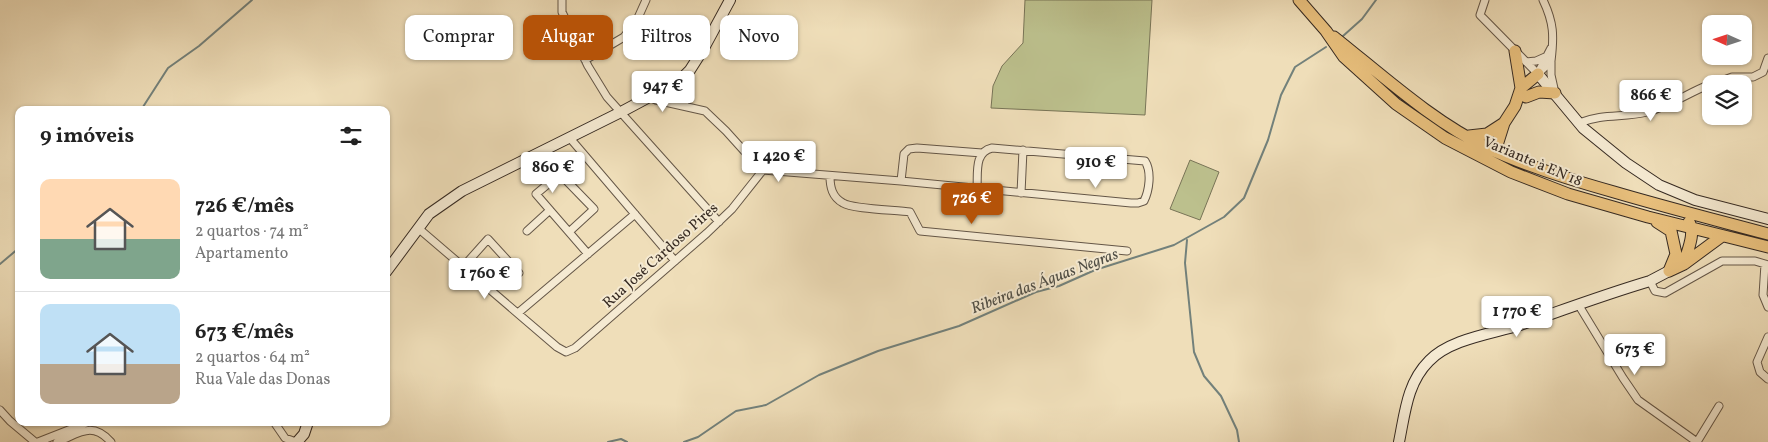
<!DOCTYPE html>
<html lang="pt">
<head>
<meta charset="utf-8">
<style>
  :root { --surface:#fff; --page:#f6f6f6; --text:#222; --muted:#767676; --line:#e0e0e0; --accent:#b45309 }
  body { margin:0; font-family:Vollkorn,serif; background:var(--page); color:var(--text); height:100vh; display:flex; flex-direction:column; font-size:19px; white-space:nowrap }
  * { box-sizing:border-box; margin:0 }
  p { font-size:16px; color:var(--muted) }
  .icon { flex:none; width:28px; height:28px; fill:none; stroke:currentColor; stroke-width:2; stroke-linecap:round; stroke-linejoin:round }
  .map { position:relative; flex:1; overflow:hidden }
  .sheet { position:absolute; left:15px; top:106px; width:375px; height:320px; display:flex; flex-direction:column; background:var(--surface); border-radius:10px; box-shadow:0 1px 4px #0004 }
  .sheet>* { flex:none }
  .banner { position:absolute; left:405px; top:15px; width:475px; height:45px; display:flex; gap:10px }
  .needle { width:32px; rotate:273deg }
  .tools { position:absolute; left:1702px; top:15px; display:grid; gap:10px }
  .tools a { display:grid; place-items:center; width:50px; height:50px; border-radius:10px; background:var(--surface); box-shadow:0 1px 4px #0004; font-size:25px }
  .price { position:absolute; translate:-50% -42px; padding:0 11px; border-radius:5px; background:#fff; color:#222; font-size:16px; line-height:32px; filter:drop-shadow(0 1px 2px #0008) }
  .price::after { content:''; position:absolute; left:50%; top:30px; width:15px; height:11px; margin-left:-8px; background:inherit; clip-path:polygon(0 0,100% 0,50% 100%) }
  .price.selected { background:var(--accent); color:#fff }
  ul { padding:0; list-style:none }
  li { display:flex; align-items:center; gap:15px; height:125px; padding:0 25px }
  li+li { border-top:1px solid var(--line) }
  li span { display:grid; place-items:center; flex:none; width:140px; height:100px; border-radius:10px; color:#555 }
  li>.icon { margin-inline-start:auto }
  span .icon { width:60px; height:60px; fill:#fffc; stroke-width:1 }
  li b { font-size:21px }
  h2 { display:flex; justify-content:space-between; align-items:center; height:60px; padding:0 25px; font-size:21px }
  .chip { padding:0 18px; border-radius:10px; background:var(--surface); box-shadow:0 1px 4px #0004; font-size:18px; line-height:45px }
  .chip.selected { background:var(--accent); color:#fff }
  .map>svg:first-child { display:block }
</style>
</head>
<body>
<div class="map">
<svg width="1768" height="442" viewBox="0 0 1768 442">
  <rect width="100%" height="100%" fill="#efdeb9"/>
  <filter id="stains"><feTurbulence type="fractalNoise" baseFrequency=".004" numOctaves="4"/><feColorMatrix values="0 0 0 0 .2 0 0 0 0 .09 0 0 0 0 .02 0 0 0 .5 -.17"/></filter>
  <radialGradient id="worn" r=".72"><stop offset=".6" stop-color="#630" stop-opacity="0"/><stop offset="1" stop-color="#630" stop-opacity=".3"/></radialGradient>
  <path fill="#bcc08d" stroke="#787457" d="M1025 0H1152L1145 115 991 108 993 86 1002 66 1023 43Z
    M1190 160 1219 172 1200 220 1170 209Z"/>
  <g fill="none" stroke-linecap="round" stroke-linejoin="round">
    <path stroke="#73817b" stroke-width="2" d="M1343 36 1362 19 1376 0
      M141 110 168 68 199 46 252 0
      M1187 240 1185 263 1194 352 1204 376 1221 396 1237 430 1239 442
      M0 264 19 248
      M608 442 621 439 627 442
      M684 442 698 437 736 411 766 405 819 375 878 351 959 326 1036 292 1059 286 1095 270 1174 245 1224 217 1244 198 1268 140 1281 95 1295 67 1326 47"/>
    <defs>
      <path id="street" d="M562 0V12L588 66 607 97 719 222
        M1485 0 1480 15 1538 74
        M585 60 624 37 637 20 646 0
        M1526 62 1536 61 1545 57
        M1551 62V75L1555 93
        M1539 71 1551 48
        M1538 74 1551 61C1554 36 1554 23 1543 0
        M679 81C676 92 678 97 686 106
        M1713 84 1732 77H1753L1763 72 1768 58
        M649 97 656 100 705 111 726 131 754 162 763 170 901 181
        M1579 123C1604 113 1623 118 1647 112 1671 106 1689 92 1711 84
        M569 137 675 261
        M830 176C830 187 832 197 843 203 852 209 897 210 910 212L920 231 1127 251
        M977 188C978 173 974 152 992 148L1145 161C1152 172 1149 191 1144 201L1138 203H1131L901 181 904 154 909 149 917 148 982 153
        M1021 193 1023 150
        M418 228 557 347 566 352 575 348 707 233 732 209 763 170
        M527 231 550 210
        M569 232 594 209 560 174 536 194 588 254
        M1765 264 1763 295 1768 307
        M463 267 488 239 519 273
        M1650 281 1655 291 1665 293 1722 261H1755L1768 265
        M1578 304 1623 378 1638 400 1697 442
        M518 313 635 214
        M1768 337 1757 362 1760 372 1768 379
        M0 410 10 421 35 442
        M274 422 285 438 296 442
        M38 442 89 422
        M57 442C80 433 92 421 111 442
        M1697 442 1719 406"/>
      <path id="secondary" d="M1538 74 1583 128 1626 163 1659 185 1695 200 1768 219
        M386 272 429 214 462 191 623 111 679 81 690 70 704 48 730 0
        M297 442 304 434 308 422
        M1399 442C1405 413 1407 383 1429 361 1450 339 1491 334 1520 325 1563 310 1606 294 1650 281L1669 271"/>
      <path id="primary" d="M1299 0 1326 31 1344 57 1396 104 1445 138 1511 172 1568 194 1648 217 1768 247
        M1334 37C1382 75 1433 122 1488 148 1528 167 1571 180 1614 192 1665 207 1716 220 1768 234
        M1515 51 1521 88
        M1526 97 1539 92 1555 93
        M1469 136 1487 134 1504 123
        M1484 148 1498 142 1504 123 1515 106 1521 88 1538 74
        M1657 222 1671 231 1676 254 1669 271
        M1684 264 1722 236
        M1669 271 1684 264C1687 251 1696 234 1689 222"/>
    </defs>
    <use href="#street" stroke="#645647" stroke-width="9"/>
    <use href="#secondary" stroke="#352921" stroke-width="12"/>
    <use href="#primary" stroke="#352921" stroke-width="13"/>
    <use href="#street" stroke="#f5ead2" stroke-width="7"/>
    <use href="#secondary" stroke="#f5ead2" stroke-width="10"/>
    <use href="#primary" stroke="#e8bf7c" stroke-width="11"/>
  </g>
  <g text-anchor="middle" stroke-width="4" stroke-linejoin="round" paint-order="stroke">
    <g font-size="15" fill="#352921" stroke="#f5ead2">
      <text transform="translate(1533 161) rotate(23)" y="5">Variante à EN 18</text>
      <text transform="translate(660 255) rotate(-42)" y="5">Rua José Cardoso Pires</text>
    </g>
    <g font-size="16" font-style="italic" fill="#4f4e46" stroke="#f5ead2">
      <text transform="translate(1044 280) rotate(-21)" y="6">Ribeira das Águas Negras</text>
    </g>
  </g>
  <rect width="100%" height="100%" filter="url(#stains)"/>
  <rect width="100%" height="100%" fill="url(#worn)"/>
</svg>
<div class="tools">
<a><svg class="needle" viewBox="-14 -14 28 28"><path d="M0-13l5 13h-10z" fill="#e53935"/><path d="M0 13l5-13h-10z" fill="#767676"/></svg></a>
<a><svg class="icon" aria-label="layers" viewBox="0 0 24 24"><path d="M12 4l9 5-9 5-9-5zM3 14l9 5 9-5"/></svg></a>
</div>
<b class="price" style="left:663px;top:113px">947 €</b>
<b class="price" style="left:1651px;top:122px">866 €</b>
<b class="price" style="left:779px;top:183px">1 420 €</b>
<b class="price" style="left:1096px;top:189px">910 €</b>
<b class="price" style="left:553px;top:194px">860 €</b>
<b class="price selected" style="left:972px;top:225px">726 €</b>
<b class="price" style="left:485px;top:300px">1 760 €</b>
<b class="price" style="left:1517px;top:338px">1 770 €</b>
<b class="price" style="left:1635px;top:376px">673 €</b>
<div class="banner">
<a class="chip">Comprar</a>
<a class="chip selected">Alugar</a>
<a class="chip">Filtros</a>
<a class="chip">Novo</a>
</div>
<section class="sheet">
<h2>9 imóveis<svg class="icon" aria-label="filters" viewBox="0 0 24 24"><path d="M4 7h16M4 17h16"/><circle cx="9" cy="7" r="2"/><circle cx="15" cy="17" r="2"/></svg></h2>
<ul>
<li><span style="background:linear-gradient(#ffd9b3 60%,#7fa58c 0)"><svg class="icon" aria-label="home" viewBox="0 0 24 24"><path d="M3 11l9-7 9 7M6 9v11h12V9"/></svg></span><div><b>726 €/mês</b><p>2 quartos · 74 m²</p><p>Apartamento</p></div></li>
<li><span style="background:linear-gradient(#bfe0f5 60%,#b9a48a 0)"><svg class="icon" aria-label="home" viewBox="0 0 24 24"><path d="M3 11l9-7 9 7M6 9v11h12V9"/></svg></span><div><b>673 €/mês</b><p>2 quartos · 64 m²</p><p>Rua Vale das Donas</p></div></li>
</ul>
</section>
</div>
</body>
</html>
